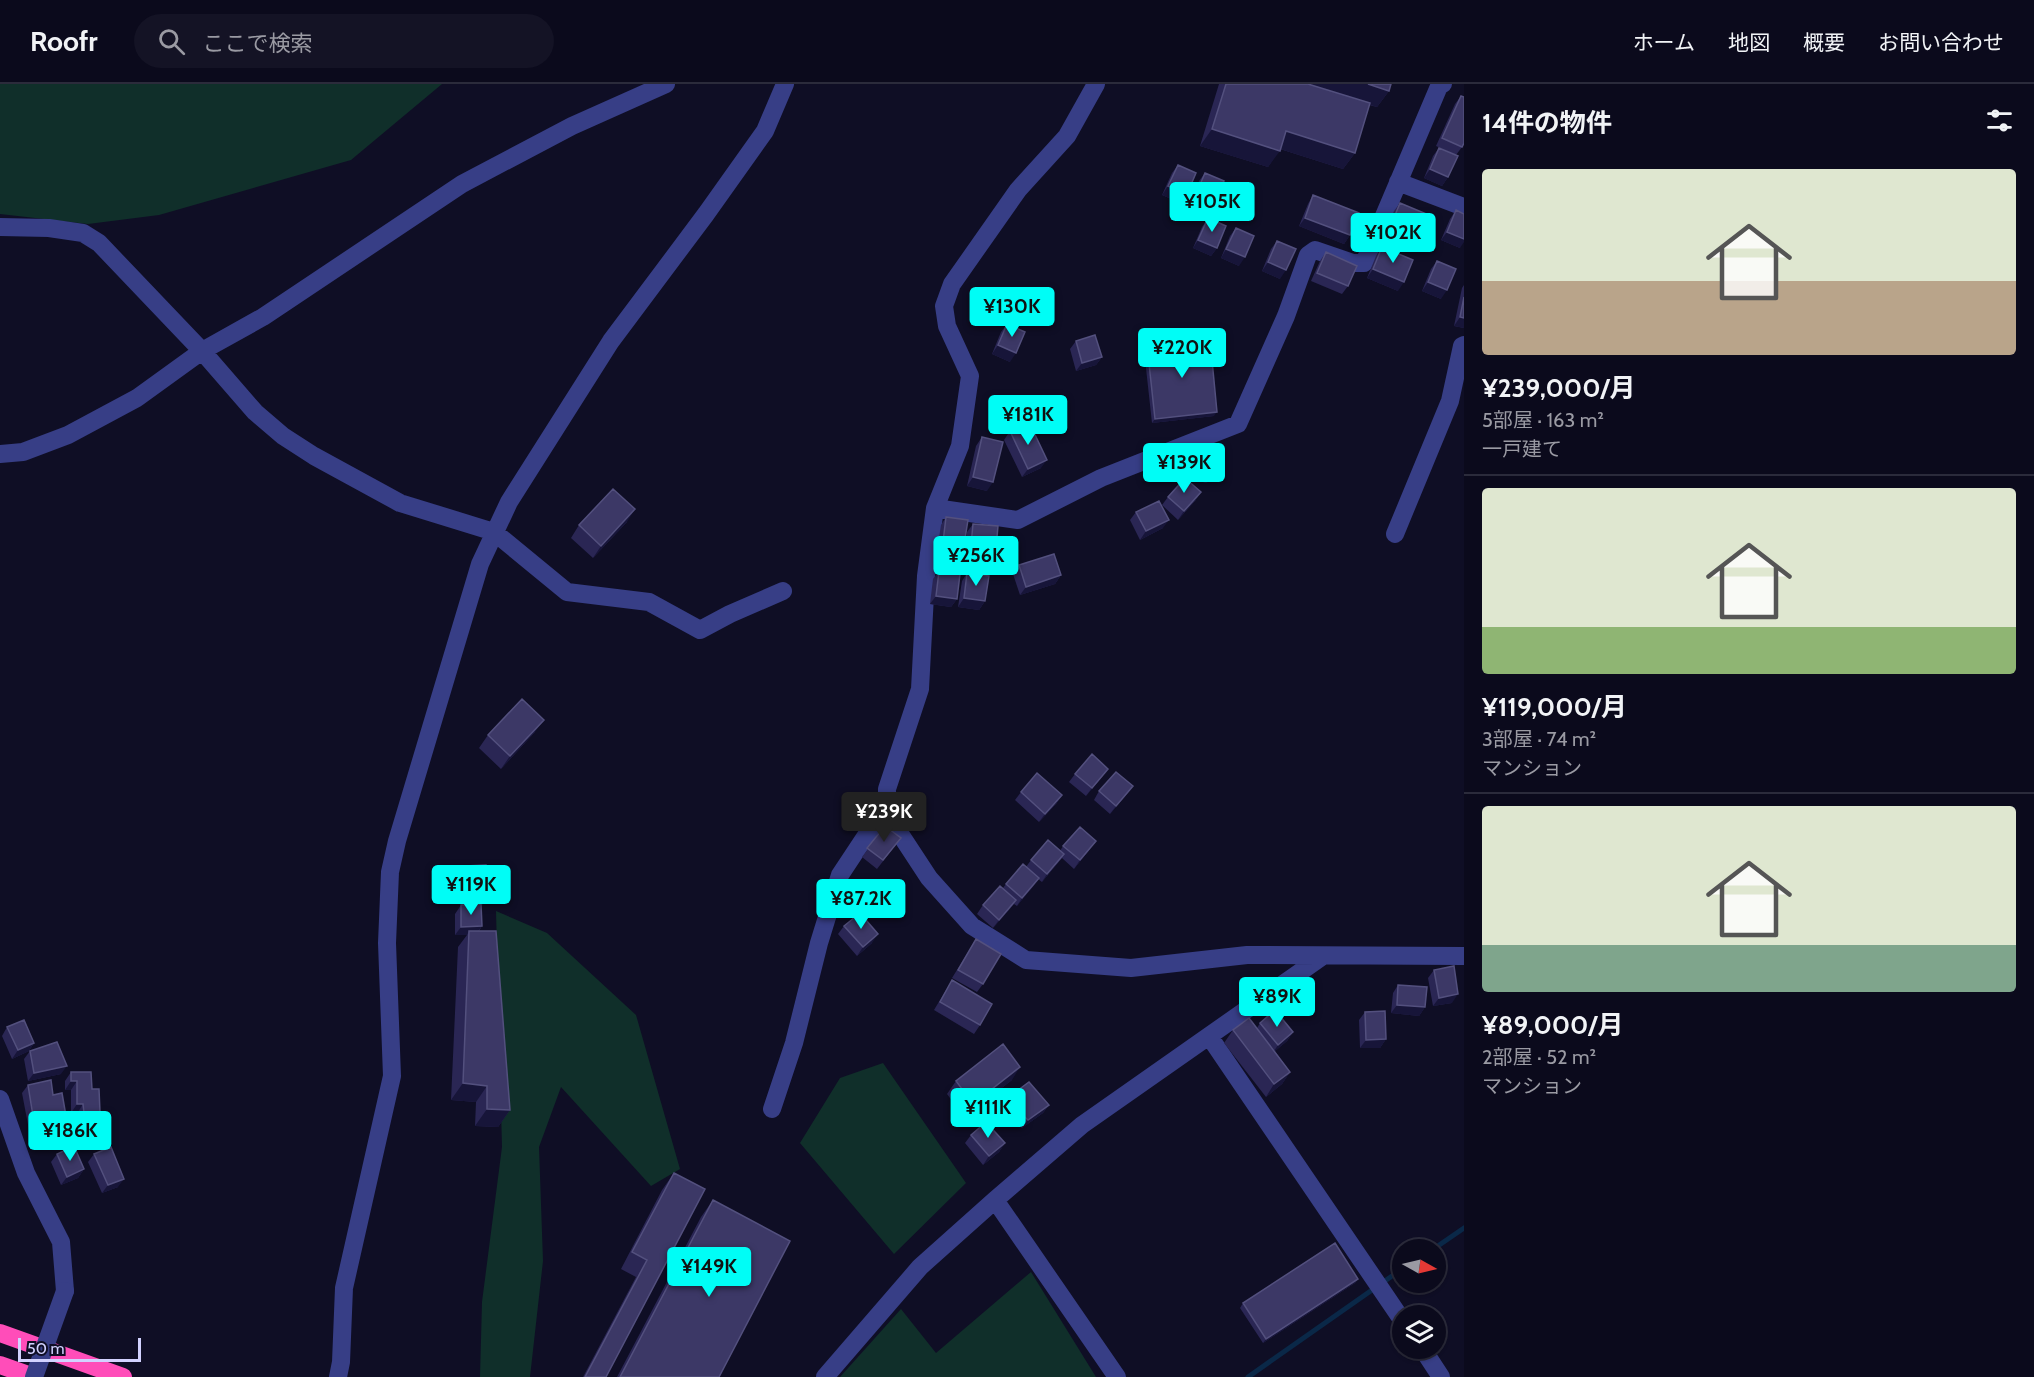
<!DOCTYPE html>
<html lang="ja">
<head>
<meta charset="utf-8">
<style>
  :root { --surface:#0b0a1c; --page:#141325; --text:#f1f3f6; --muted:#9a9aa3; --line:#2b2b3b; --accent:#00fdf6 }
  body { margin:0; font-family:Cabin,"Noto Sans JP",sans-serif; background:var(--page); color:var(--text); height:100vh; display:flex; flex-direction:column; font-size:22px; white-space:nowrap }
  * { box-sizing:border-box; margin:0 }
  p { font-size:20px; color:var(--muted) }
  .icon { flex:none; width:33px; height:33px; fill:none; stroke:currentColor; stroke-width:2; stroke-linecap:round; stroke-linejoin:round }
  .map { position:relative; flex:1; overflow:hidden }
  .drawer { display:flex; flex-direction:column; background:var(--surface); width:570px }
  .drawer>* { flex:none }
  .needle { width:39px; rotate:98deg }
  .controls { position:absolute; left:1392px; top:1155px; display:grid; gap:12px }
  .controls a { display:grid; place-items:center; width:54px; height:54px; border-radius:50%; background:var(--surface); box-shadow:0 2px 4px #0004,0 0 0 2px var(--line); font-size:30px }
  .scale { position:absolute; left:18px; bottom:15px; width:123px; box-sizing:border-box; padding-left:6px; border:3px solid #d2d2ff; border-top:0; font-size:16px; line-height:21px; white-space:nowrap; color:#d2d2ff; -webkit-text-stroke:4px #0f0e25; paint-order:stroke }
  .price { position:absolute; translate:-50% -51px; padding:0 14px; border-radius:6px; background:var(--accent); color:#111; font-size:20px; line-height:39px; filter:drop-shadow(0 2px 3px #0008) }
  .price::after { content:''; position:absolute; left:50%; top:36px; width:18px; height:14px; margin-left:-9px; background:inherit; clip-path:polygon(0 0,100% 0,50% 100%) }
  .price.current { background:#222; color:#fff }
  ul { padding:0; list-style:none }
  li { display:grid; align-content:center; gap:12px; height:318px; padding:0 18px }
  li+li { border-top:2px solid var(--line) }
  li span { display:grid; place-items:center; height:186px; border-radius:6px; color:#555 }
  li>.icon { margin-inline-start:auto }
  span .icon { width:108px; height:108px; fill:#fffc; stroke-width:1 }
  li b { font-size:26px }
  h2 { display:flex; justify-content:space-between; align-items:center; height:72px; padding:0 18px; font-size:26px }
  header { display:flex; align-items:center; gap:36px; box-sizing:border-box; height:84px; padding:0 30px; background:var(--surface); border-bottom:2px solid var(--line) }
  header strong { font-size:28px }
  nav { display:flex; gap:33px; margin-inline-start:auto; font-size:21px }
  .search { width:420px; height:54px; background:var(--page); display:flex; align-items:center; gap:15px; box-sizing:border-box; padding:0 21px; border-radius:33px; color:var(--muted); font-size:22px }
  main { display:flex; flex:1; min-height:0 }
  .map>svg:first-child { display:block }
</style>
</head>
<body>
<header>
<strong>Roofr</strong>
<div class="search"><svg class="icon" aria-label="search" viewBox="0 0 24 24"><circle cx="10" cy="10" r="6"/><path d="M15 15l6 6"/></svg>ここで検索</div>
<nav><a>ホーム</a><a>地図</a><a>概要</a><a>お問い合わせ</a></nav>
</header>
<main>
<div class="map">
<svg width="1464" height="1293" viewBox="0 0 1464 1293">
  <rect width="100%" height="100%" fill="#0f0e25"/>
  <path fill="#102f2a" d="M0 0H442L351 76 159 131 88 140 0 130Z
    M496 827 547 849 636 931 680 1085 651 1102 561 1003 539 1063 543 1177 530 1293H480L482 1218 502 1063Z
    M883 979 966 1099 894 1170 800 1059 840 994Z
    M1031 1188 1096 1293H840L901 1225 936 1269Z"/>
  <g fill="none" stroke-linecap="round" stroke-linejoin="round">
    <path stroke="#0a2848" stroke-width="5" d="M1432 1166 1464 1144
      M1248 1293 1402 1185"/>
    <path stroke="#373e86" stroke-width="18" d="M1096 0 1067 52 1018 106 952 200 944 222 947 242 970 292 960 362 935 424 926 492 920 605 887 705V730L929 794 972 842 1026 876 1131 884 1247 871 1464 872
      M1398 98 1464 123
      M0 143 49 144 83 149 99 159 202 267 255 328 283 352 314 372 400 419 494 448 567 508 649 518 700 546 730 530 783 507
      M0 370 23 368 68 351 137 314 202 267 263 233 462 100 572 42 666 0
      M935 424 1018 436 1101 394 1238 340 1286 232 1308 171 1315 166 1353 179H1364L1440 0H1443
      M1395 450 1450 317 1462 262 1464 261
      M1209 952 1402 1236
      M0 1015 26 1089 61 1158 65 1207
      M772 1025 794 959 819 859 840 791 887 720
      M995 1116 1117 1293
      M1422 1264 1441 1293
      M338 1293 341 1278 344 1204 392 992 387 859 390 788 397 757 480 480 509 418 611 257 706 130 765 47 785 0
      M825 1293 920 1183 995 1116 1082 1041 1323 872"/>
    <path stroke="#ff4db9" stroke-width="18" d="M0 1249 123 1293
      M0 1281 34 1293"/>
    <path stroke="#373e86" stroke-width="18" d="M34 1293 65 1207"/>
  </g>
  <path fill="#2a2654" d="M1219 0H1391L1389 7 1377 23 1369 21 1355 69 1343 85 1280 65 1268 83 1200 62Z
    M1461 12 1462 63 1456 71 1436 62 1455 20Z
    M1439 64 1448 93 1442 102 1424 94 1433 72Z
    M1178 81 1187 110 1181 119 1162 111 1172 89Z
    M1205 89 1215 118 1209 127 1190 119 1199 97Z
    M1313 111 1350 151 1344 160 1299 142 1308 120Z
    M1400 119 1422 154 1416 162 1385 149 1394 127Z
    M1456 126 1460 164 1441 156 1450 135Z
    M1208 134 1217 164 1211 172 1193 164 1202 143Z
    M1236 144 1239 182 1221 174 1230 152Z
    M1277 157 1280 195 1262 187 1271 165Z
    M1382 163 1398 207 1367 194 1376 172Z
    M1326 168 1348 202 1342 210 1311 197 1320 177Z
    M1437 177 1441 215 1422 207 1431 185Z
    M1464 201V244L1454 242 1462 204Z
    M1007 240 1010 278 992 270 1001 248Z
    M1076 257 1102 273 1096 281 1076 287 1070 265Z
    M1147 261 1214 332 1152 339 1144 266Z
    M1010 347 1041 384 1022 393 1004 356Z
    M982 353 987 407 967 402 976 362Z
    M1198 361 1207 399 1186 394 1192 369Z
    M1201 408 1195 417 1178 436 1162 421 1168 413Z
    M1136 428 1163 444 1140 456 1130 436Z
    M946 433 964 461 959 470 937 467 941 441Z
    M627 438 593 474 571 454 579 441Z
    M973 440 990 472 965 470 967 448Z
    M1019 481 1061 491 1055 500 1020 511 1013 490Z
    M939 487 957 515 951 523 930 520 933 495Z
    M967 489 985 517 979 526 958 523 962 497Z
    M535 648 501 685 479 664 488 651Z
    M1108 685 1086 712 1069 698 1075 690Z
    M1099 707 1127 710 1110 730 1094 716Z
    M1021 708 1062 711 1056 720 1039 738 1015 716Z
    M885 742 901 754 877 785 862 773Z
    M1063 762 1090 765 1074 785 1062 774 1042 798 1038 795 1017 822 1014 820 993 844 977 830 983 821 1003 804 1006 800 1026 783 1031 776 1060 767Z
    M465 782 482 822V842L479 847 510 1026 498 1043 475 1042 476 1018 451 1016 458 863 467 851H455V830L461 821 459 791Z
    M844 842 872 859 857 872 838 850Z
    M976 855 983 900 977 908 952 894Z
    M1434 886 1452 919 1433 922 1428 894Z
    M952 896 980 941 974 950 934 926Z
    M1398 901 1425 923 1419 932 1391 929 1393 909Z
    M1365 928 1386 955 1380 964H1360L1359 936Z
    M1260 939 1293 948 1287 957 1275 967 1290 988 1282 1000 1266 1013 1224 959 1233 946 1257 944Z
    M7 943 34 959 29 967 12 975 2 952Z
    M30 967 61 990 28 997 24 975Z
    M71 988 92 1005 94 1037H78V1028L71 1029V1006H65V997Z
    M1012 996 964 1033 947 1010 956 997Z
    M28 1001 53 1011 60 1041H58L55 1059 35 1065 31 1048 33 1046H29L22 1009Z
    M1006 1015 1049 1021 1043 1029 1022 1044 1000 1024Z
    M971 1051 1005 1059 999 1068 983 1081 965 1059Z
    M57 1070 84 1085 78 1094 61 1101 51 1078Z
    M94 1070 118 1103 102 1109 88 1078Z
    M674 1089 705 1105 606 1293H583L636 1193 621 1185 662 1106Z
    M713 1116 719 1293H617L701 1133Z
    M1358 1195 1355 1199 1263 1259 1240 1224 1243 1219Z"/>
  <path fill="#171539" d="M1306 0H1368L1389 7 1377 23Z
    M1212 45 1280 67 1268 83 1200 62Z
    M1286 47 1355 69 1343 85 1274 63Z
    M1430 85 1448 93 1442 102 1424 94Z
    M1168 102 1187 110 1181 119 1162 111Z
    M1196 110 1215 118 1209 127 1190 119Z
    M1305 134 1350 151 1344 160 1299 142Z
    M1391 141 1422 154 1416 162 1385 149Z
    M1447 148 1464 155V158L1460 164 1441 156Z
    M1198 156 1217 164 1211 172 1193 164Z
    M1226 165 1245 173 1239 182 1221 174Z
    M1268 178 1286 186 1280 195 1262 187Z
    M1373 185 1404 198 1398 207 1367 194Z
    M1428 198 1447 206 1441 215 1422 207Z
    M1460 233 1464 234V244L1454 242Z
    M998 261 1016 269 1010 278 992 270Z
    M1102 273 1096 281 1076 287 1082 279Z
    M1217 328 1214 332 1152 339 1155 335Z
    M1047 376 1041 384 1022 393 1028 385Z
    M1192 386 1213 391 1207 399 1186 394Z
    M973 393 993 398 987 407 967 402Z
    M1201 408 1195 417 1178 436 1184 427Z
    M635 425 627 438 593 474 601 462Z
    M1169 436 1163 444 1140 456 1146 447Z
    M943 458 964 461 959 470 937 467Z
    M971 461 996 464 990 472 965 470Z
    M1061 491 1055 500 1020 511 1026 503Z
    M936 512 957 515 951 523 930 520Z
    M964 514 985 517 979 526 958 523Z
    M544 636 535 648 501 685 510 672Z
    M1108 685 1102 693 1086 712 1092 704Z
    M1133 702 1127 710 1110 730 1116 722Z
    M1062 711 1056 720 1039 738 1045 730Z
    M1096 757 1090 765 1074 785 1080 776Z
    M1064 770 1058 779 1042 798 1047 790Z
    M1039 794 1033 803 1017 822 1022 814Z
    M488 813 482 822 461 823 467 815Z
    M1016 816 1010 825 993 844 999 836Z
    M482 842 476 850 469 847 467 851H455L461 843Z
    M878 850 872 859 857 872 863 863Z
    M1458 910 1452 919 1433 922 1439 914Z
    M1397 921 1425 923 1419 932 1391 929Z
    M1293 948 1287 957 1272 970 1278 961Z
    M1386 955 1380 964H1360L1366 956Z
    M34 959 29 967 12 975 18 966Z
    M67 982 61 990 28 997 34 989Z
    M1020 983 1012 996 964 1033 973 1020Z
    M1290 988 1282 1000 1266 1013 1274 1000Z
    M71 997H77L71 1006H65Z
    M463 999 487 1002 476 1018 451 1016Z
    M77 1020H83L78 1028 71 1029Z
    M1049 1021 1043 1029 1022 1044 1028 1036Z
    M487 1025 510 1026 498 1043 475 1042Z
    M100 1028 94 1037H78L84 1029Z
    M66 1032 60 1041 38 1045 37 1039 33 1046H29L34 1038Z
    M61 1051 55 1059 35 1065 41 1056Z
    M1005 1059 999 1068 983 1081 989 1072Z
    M84 1085 78 1094 61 1101 67 1093Z
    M124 1095 118 1103 102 1109 108 1101Z
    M1358 1195 1355 1199 1263 1259 1266 1255Z"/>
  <path fill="#3c3866" stroke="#53507e" stroke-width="1.5" d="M1226 0H1308L1370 19 1355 69 1286 47 1280 67 1212 45Z
    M1368 0H1391L1389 7Z
    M1461 12 1464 13V59L1462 63 1442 54Z
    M1439 64 1458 72 1448 93 1430 85Z
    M1178 81 1196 89 1187 110 1168 102Z
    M1205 89 1224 97 1215 118 1196 110Z
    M1313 111 1359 129 1350 151 1305 134Z
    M1400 119 1431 132 1422 154 1391 141Z
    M1456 126 1464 130V155L1447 148Z
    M1208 134 1226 142 1217 164 1198 156Z
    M1236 144 1254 152 1245 173 1226 165Z
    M1277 157 1296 165 1286 186 1268 178Z
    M1382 163 1413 176 1404 198 1373 185Z
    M1326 168 1357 182 1348 202 1317 189Z
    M1437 177 1456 185 1447 206 1428 198Z
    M1464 213V234L1460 233Z
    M1007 240 1025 248 1016 269 998 261Z
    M1095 251 1102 273 1082 279 1076 257Z
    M1210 255 1217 328 1155 335 1147 261Z
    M1029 338 1047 376 1028 385 1010 347Z
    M982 353 1003 358 993 398 973 393Z
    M1198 361 1219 366 1213 391 1192 386Z
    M1185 394 1201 408 1184 427 1168 413Z
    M613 405 635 425 601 462 579 441Z
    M1159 417 1169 436 1146 447 1136 428Z
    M946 433 968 436 964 461 943 458Z
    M973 440 998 442 996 464 971 461Z
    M1054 470 1061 491 1026 503 1019 481Z
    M939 487 960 490 957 515 936 512Z
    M967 489 989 492 985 517 964 514Z
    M522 615 544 636 510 672 488 651Z
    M1092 670 1108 685 1092 704 1075 690Z
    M1116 688 1133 702 1116 722 1099 707Z
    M1037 689 1062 711 1045 730 1021 708Z
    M885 742 901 754 883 776 867 764Z
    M1080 743 1096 757 1080 776 1063 762Z
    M1048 756 1064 770 1047 790 1031 776Z
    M1023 780 1039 794 1022 814 1006 800Z
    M486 781 488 813 467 815 465 782Z
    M1000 802 1016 816 999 836 983 821Z
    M481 820 482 842 461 843V821Z
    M860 829 878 850 863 863 844 842Z
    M469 847H496L510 1026 487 1025V1002L463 999Z
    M976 855 1001 870 983 900 958 886Z
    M1454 882 1458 910 1439 914 1434 886Z
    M952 896 992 920 980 941 940 918Z
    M1398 901 1427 903 1425 923 1397 921Z
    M1275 926 1293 948 1278 961 1260 939Z
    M1385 927 1386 955 1366 956 1365 928Z
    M1249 934 1290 988 1274 1000 1233 946Z
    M24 936 34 959 18 966 7 943Z
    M57 958 67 982 34 989 30 967Z
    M1003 960 1020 983 973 1020 956 997Z
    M71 988H91L92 1005H99L100 1028 84 1029 83 1020H77V997H71Z
    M51 996 53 1011 62 1009 66 1032 34 1038 28 1001Z
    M1029 998 1049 1021 1028 1036 1006 1015Z
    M57 1036 61 1051 41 1056 37 1039Z
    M986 1038 1005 1059 989 1072 971 1051Z
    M74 1062 84 1085 67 1093 57 1070Z
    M111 1063 124 1095 108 1101 94 1070Z
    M674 1089 705 1105 606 1293H585L647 1176 632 1168Z
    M713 1116 790 1157 719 1293H620Z
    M1335 1159 1358 1195 1266 1255 1243 1219Z"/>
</svg>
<div class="controls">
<a><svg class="needle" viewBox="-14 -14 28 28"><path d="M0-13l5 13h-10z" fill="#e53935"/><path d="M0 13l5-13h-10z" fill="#9a9aa3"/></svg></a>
<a><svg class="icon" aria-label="layers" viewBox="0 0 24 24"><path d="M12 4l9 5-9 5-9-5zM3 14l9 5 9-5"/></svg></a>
</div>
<div class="scale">50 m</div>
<b class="price" style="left:1212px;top:149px">¥105K</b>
<b class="price" style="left:1393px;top:180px">¥102K</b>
<b class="price" style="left:1012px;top:254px">¥130K</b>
<b class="price" style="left:1182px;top:295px">¥220K</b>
<b class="price" style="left:1028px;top:362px">¥181K</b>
<b class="price" style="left:1184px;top:410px">¥139K</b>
<b class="price" style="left:976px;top:503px">¥256K</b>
<b class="price current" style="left:884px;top:759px">¥239K</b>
<b class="price" style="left:471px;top:832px">¥119K</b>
<b class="price" style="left:861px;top:846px">¥87.2K</b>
<b class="price" style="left:1277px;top:944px">¥89K</b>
<b class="price" style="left:988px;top:1055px">¥111K</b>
<b class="price" style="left:70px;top:1078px">¥186K</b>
<b class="price" style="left:709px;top:1214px">¥149K</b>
</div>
<section class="drawer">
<h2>14件の物件<svg class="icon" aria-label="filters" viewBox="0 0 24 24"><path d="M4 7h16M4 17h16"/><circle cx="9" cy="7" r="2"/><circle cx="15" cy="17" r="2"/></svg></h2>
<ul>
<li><span style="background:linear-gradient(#dfe7d0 60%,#b9a48a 0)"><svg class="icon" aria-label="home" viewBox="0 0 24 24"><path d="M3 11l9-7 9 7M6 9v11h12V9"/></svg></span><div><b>¥239,000/月</b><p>5部屋 · 163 m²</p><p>一戸建て</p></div></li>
<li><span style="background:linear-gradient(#dfe7d0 75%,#8fb573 0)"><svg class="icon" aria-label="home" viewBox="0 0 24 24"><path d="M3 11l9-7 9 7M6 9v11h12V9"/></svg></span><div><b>¥119,000/月</b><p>3部屋 · 74 m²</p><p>マンション</p></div></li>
<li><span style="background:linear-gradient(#dfe7d0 75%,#7fa58c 0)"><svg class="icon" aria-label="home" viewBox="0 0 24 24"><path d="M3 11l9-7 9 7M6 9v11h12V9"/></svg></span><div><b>¥89,000/月</b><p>2部屋 · 52 m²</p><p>マンション</p></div></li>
</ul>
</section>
</main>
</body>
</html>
